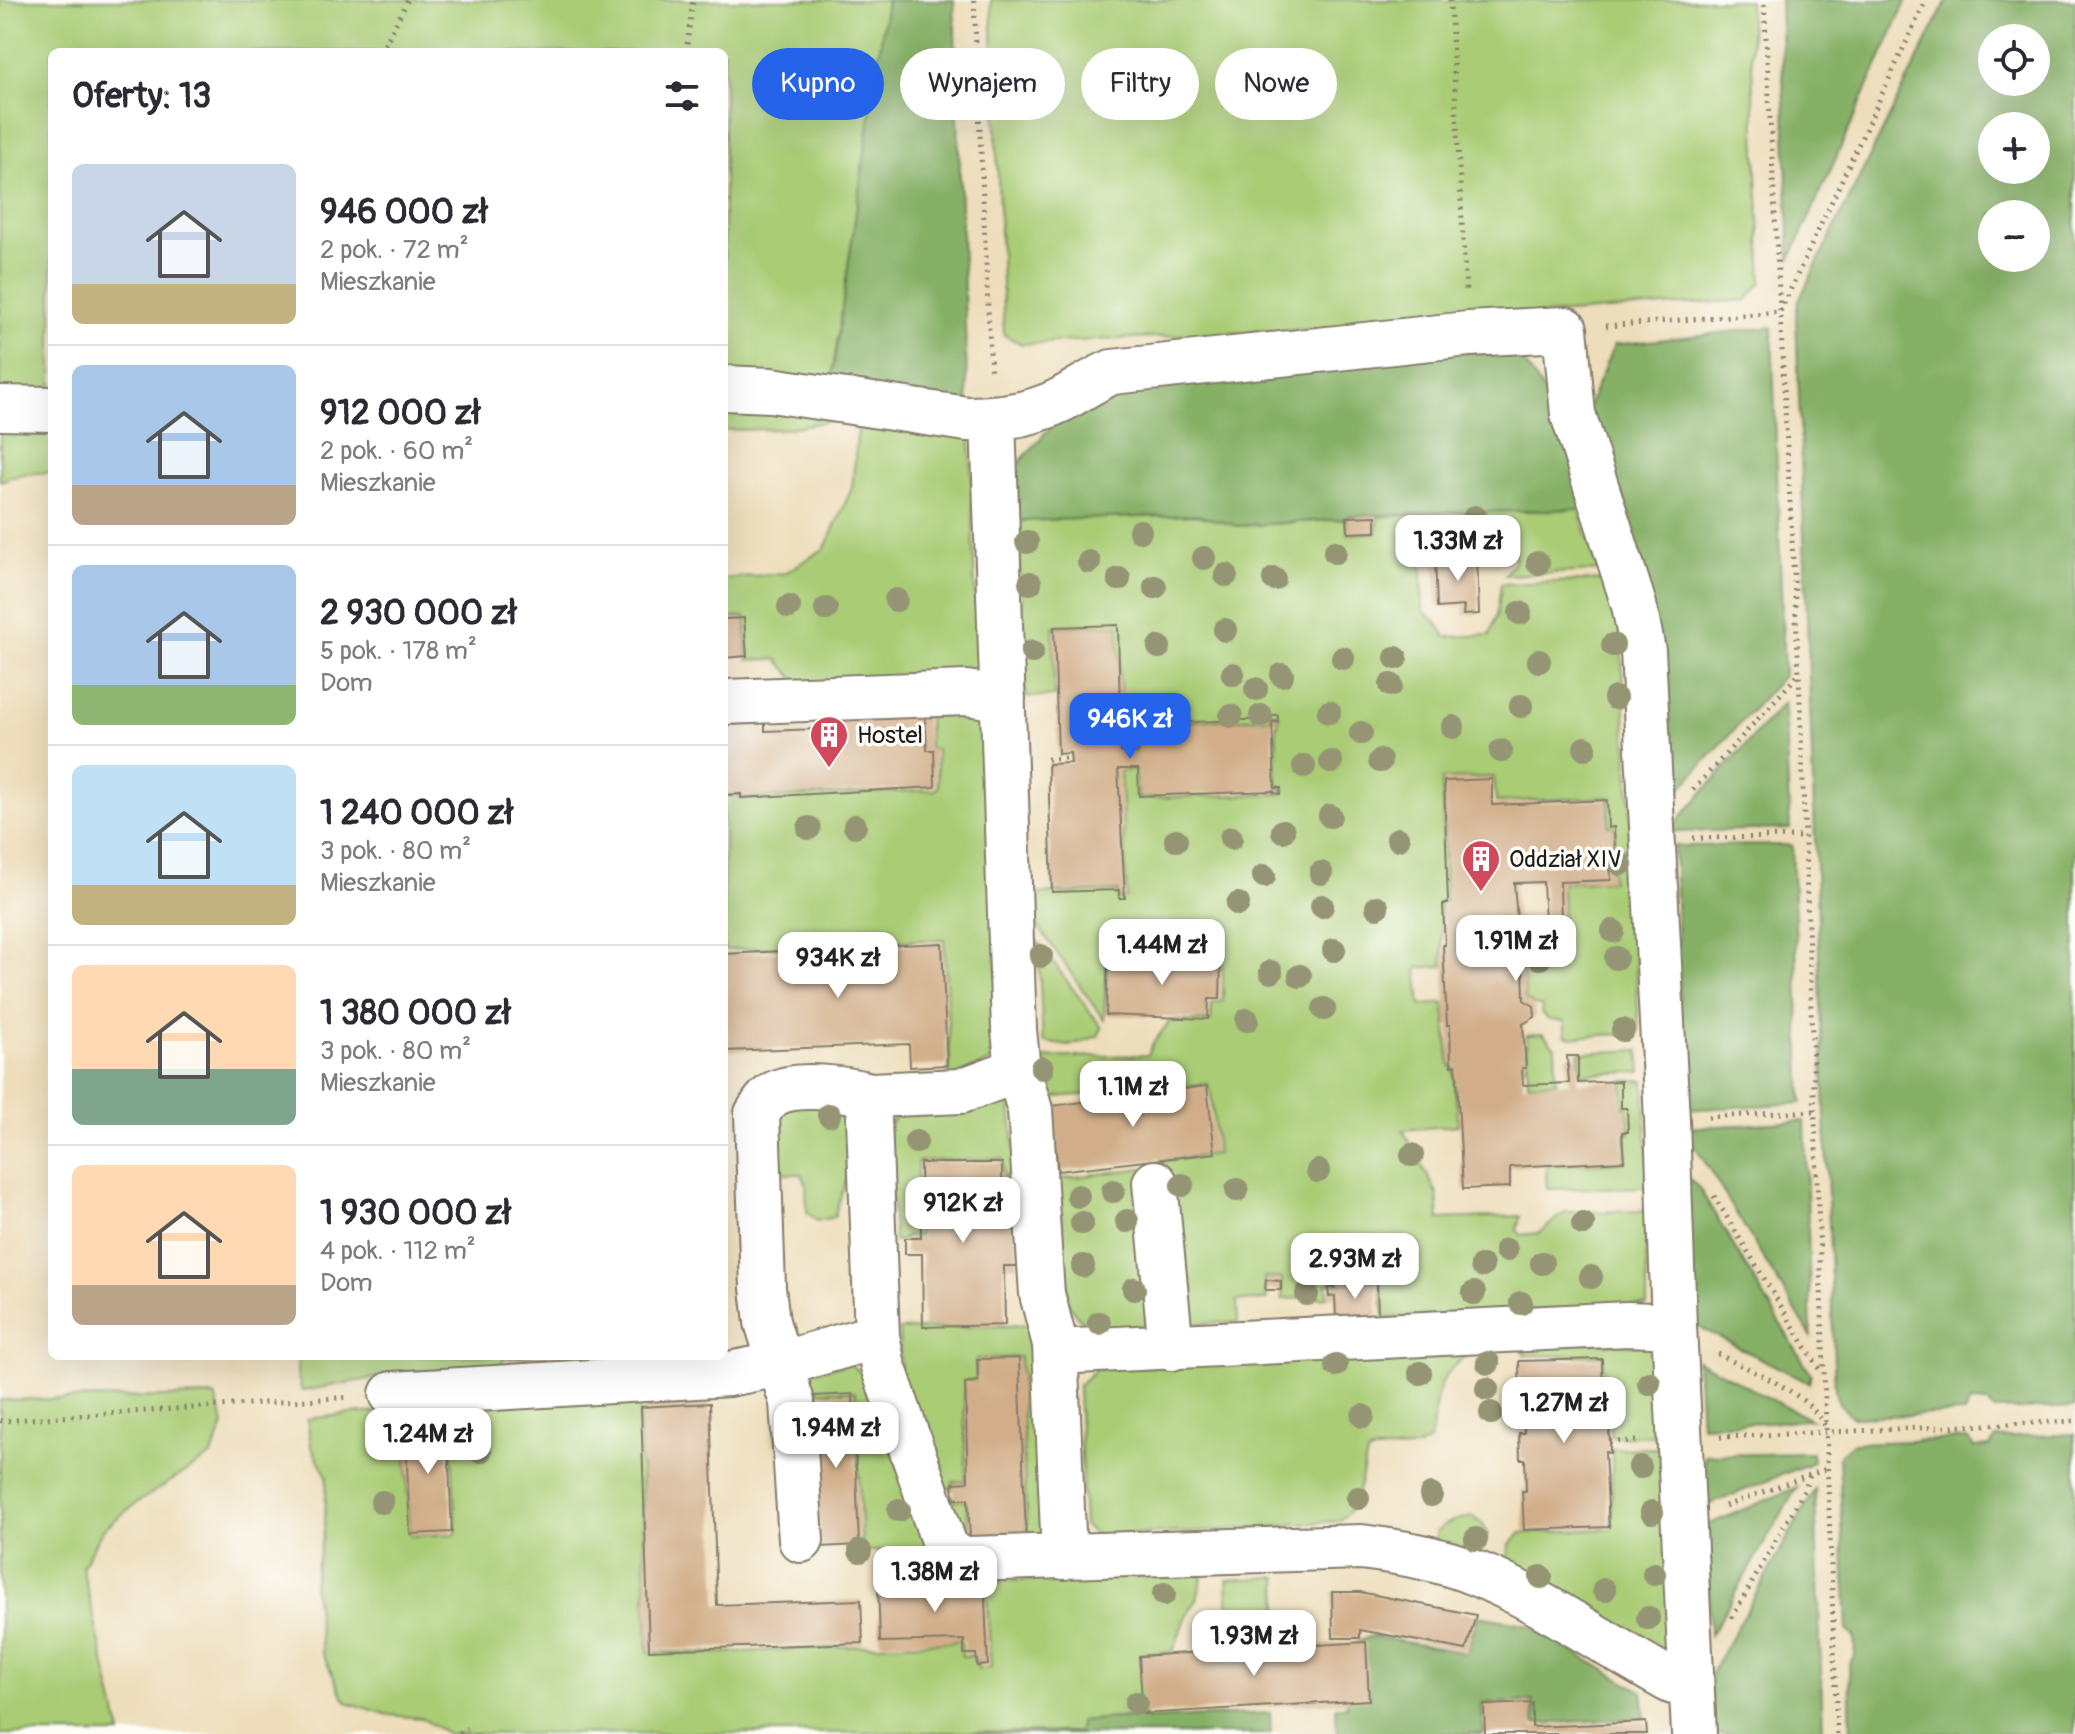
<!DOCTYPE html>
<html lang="pl">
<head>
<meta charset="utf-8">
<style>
  :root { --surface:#fff; --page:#f7f7f7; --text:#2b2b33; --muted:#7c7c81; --line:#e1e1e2; --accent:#2563eb }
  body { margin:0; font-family:Pangolin,sans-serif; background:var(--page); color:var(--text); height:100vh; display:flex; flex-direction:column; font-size:30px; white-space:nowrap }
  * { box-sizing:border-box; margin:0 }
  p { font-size:26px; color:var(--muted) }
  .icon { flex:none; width:44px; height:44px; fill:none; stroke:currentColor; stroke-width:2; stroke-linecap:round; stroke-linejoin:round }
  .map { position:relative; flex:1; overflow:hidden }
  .drawer { position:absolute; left:48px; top:48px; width:680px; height:1312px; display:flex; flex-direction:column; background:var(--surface); border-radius:12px; box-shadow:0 8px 32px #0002 }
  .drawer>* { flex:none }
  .banner { position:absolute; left:752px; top:48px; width:760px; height:72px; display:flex; gap:16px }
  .tools { position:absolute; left:1978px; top:24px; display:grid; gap:16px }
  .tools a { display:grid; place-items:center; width:72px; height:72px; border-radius:50%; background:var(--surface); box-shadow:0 8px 32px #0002; font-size:40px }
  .price { position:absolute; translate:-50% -68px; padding:0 18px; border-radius:16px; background:#fff; color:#222; font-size:26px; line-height:52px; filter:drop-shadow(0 2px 4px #0008) }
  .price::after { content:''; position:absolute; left:50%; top:48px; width:24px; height:18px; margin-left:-12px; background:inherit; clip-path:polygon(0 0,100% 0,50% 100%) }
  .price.selected { background:var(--accent); color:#fff }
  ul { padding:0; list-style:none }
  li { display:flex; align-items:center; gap:24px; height:200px; padding:0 24px }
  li+li { border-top:2px solid var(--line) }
  li span { display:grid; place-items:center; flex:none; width:224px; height:160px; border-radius:12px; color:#555 }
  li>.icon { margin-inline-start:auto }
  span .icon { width:96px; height:96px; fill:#fffc; stroke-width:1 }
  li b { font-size:34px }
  h2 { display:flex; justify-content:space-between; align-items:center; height:96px; padding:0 24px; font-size:34px }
  .chip { padding:0 28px; border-radius:36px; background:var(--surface); box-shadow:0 8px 32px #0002; font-size:28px; line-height:72px }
  .chip.selected { background:var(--accent); color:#fff }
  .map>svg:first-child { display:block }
</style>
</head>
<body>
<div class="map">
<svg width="2075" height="1734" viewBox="0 0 2075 1734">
  <rect width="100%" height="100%" fill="#fdfcf7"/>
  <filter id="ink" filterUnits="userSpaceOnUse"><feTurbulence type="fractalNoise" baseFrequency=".0125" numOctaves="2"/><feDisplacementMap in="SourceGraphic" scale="16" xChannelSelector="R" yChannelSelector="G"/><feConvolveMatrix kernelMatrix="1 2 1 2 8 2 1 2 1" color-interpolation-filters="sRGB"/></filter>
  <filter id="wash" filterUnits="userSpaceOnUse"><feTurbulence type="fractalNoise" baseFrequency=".006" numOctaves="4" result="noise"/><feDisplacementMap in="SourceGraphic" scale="32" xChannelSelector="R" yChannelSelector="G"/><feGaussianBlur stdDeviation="1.8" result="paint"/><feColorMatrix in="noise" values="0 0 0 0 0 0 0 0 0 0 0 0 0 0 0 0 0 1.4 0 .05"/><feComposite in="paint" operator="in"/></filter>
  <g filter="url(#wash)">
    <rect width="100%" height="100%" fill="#edddba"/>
    <path fill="#a9cc75" stroke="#627448" stroke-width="2" fill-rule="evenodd" d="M0 0H887L832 377 724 380V52H52V395H0Z
      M991 0H1749L1762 282 1747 300 1445 322 1022 344 1004 335Z
      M724 407H738L970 425 975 597 985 682 965 681 964 674 940 685 804 689 777 659 748 660 745 617 724 618V579L785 573 825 548 852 488 859 416 783 429 724 430Z
      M52 419V472L22 474 0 481V420Z
      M1579 509 1598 571 1505 575 1515 560 1511 541 1464 513Z
      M1197 515 1238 526 1346 519 1348 534 1377 533 1378 517 1424 515 1421 536 1423 611 1438 624 1446 637 1490 635 1497 614 1501 584 1607 580 1620 625 1635 893 1633 914 1639 1033 1566 1037 1564 1021 1549 1020 1541 1013 1542 1006 1534 1005 1525 999 1524 967 1533 961 1532 925 1563 923 1562 883 1612 880 1610 852 1616 851 1615 827 1609 826V797L1496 802 1494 777 1442 779 1446 902H1440L1443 966 1417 968 1421 1005 1444 1003 1450 1066 1454 1067 1458 1125 1403 1130 1437 1193 1439 1219 1520 1216 1517 1230 1521 1235 1539 1233 1566 1212 1646 1211 1647 1305 1384 1318 1380 1281 1327 1284V1297L1282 1299V1279L1264 1278 1267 1300 1237 1301 1238 1322 1184 1324 1176 1300 1161 1161 1217 1154 1211 1094 1207 1084 1044 1098 1036 1058 1148 1055 1153 1043 1170 1021H1211L1212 1003 1223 1001V959L1107 954 1104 1020 1036 923 1034 894 1118 891V899L1127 898 1120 771 1136 770 1138 798 1282 794V786H1277L1276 725 1278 724 1279 714H1271V718L1135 723 1136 750H1122L1118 625 1053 626 1054 696 1026 697 1018 521Z
      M939 707 985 718 1000 1046 988 1063 948 1079 950 1064 944 939 724 950V796H740L741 799 935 790 938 787 936 749 929 748 928 715Z
      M1038 942 1102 1028 1098 1036 1069 1046 1043 1042Z
      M1543 1034 1555 1047 1556 1082 1528 1083 1527 1035Z
      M1639 1050 1641 1072 1581 1074 1579 1053Z
      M1644 1080 1649 1187 1547 1189 1546 1166 1626 1162 1625 1135 1630 1133 1628 1107H1623V1081Z
      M784 1099 848 1103 853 1160 834 1217 817 1221 807 1212 806 1183 802 1174H786C766 1143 768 1131 784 1099Z
      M1002 1100 1010 1105 1022 1222H1004L1003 1159 920 1161 917 1163 919 1236H904L903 1240 894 1241 888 1126 897 1115 948 1105Z
      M1144 1168 1147 1326C1111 1328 1087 1339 1068 1302L1059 1179Z
      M1028 1325 1043 1530 1038 1538 971 1546 936 1498 953 1497V1501H967L969 1540 1027 1539 1020 1357 976 1359V1380L964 1381 966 1481 953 1482 952 1488H939L901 1379 899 1330Z
      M1528 1339 1655 1346 1660 1435 1611 1437V1427L1607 1425 1603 1356 1524 1355Z
      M1473 1351C1430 1379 1439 1398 1430 1440 1411 1456 1391 1446 1368 1453 1359 1476 1362 1507 1338 1521L1198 1532 1096 1535 1084 1525 1078 1386 1096 1369Z
      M297 1356H549L503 1359V1369L391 1375 302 1391 297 1374Z
      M850 1364 865 1376 927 1546 905 1551H862L855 1392 806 1391V1384L813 1371Z
      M665 1394V1404L639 1405 648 1652 719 1653 961 1641 962 1656H974L978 1669 991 1667 986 1582 1203 1574 1197 1599 1185 1618 1173 1652 1141 1654 1144 1716 1081 1721 1079 1732 448 1734 421 1718 389 1715 346 1702 322 1653 313 1583 324 1530 327 1476 311 1446 307 1419 349 1414ZM450 1415 456 1534 410 1536 404 1416Z
      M215 1396 224 1425 212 1455 135 1504 102 1530 82 1567 121 1734H0V1400Z
      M1660 1448 1675 1662 1506 1568 1510 1545 1521 1533 1612 1529V1449Z
      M1473 1517C1491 1527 1490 1539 1479 1555L1437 1546 1436 1533C1447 1520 1457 1519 1473 1517Z
      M1278 1577 1280 1647 1231 1650 1227 1580Z"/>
    <path fill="#86b066" stroke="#516641" stroke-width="2" fill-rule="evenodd" d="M887 0H954L968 412 832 377Z
      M1780 0H1907L1790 260Z
      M1947 0H2075V1407L1994 1410 1988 1403 1970 1402 1964 1413 1852 1417 1839 1404 1835 1391 1796 316 1798 302ZM1992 38H2036V82H1992ZM1992 126H2036V170H1992ZM1992 214H2036V258H1992Z
      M1772 327 1784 675 1670 800 1586 411 1614 345Z
      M1514 348 1557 411 1587 504 1579 509 1347 516 1346 519 1238 526 1197 515 1018 521 1015 467 1062 414 1114 381Z
      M1784 702 1790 829 1672 832V827Z
      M1792 845 1802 1103 1684 1110 1674 846Z
      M1805 1121 1811 1336 1684 1128Z
      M1686 1177 1699 1188 1811 1375 1809 1383 1693 1324Z
      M1697 1360 1811 1420 1701 1425Z
      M2075 1434V1734H1851L1849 1663 1855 1656 1854 1637 1847 1630 1839 1455 1853 1443 1968 1439 1974 1448 1990 1447 1996 1438Z
      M1812 1453 1813 1462 1706 1506 1704 1455Z
      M1797 1487 1710 1636 1707 1525Z
      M1815 1489 1823 1734H1714L1709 1677Z
      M1478 1616 1525 1624 1642 1691 1645 1718 1534 1724 1533 1701 1482 1704 1484 1734H1337L1336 1707 1346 1706 1347 1647 1371 1636 1467 1653Z
      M1270 1713 1271 1734H919L1079 1732 1080 1721 1145 1716 1146 1719Z"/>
    <g id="blocks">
      <path fill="#d1ae89" d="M1376 516V532L1348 533 1347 517Z
        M1477 555 1479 614 1463 615 1464 606 1437 608 1435 556Z
        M744 618 747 656 724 658V619Z
        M1118 625 1121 752 1137 751 1136 724 1272 719V715H1278V722L1272 721 1275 788H1281L1280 794 1274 793V791L1139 796 1138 769H1118L1125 898H1119V890L1052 892 1048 764 1071 763 1070 753 1058 754 1054 627Z
        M742 714H765V731L818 729V721L925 716 927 750H934L935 787 741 798V794L724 795V725L742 724Z
        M1492 779V805L1607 800 1608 828 1614 827 1615 851H1609L1611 880 1560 882 1561 923H1545L1543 882 1514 883 1519 945 1531 950 1532 962 1523 966 1524 1000 1534 1006 1535 1017 1523 1024 1526 1068H1522L1523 1085 1569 1083 1567 1056H1578V1083L1621 1081V1108H1627L1628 1132H1622L1624 1161 1510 1167V1187L1463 1189 1456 1065 1451 1066 1450 1025H1447L1443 945H1445L1443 904H1448L1444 781Z
        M942 943 947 1065 910 1067 909 1044 724 1051V954Z
        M1108 957 1221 960 1220 999H1209L1208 1019 1106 1015Z
        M1207 1086 1215 1153 1058 1171 1051 1106Z
        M920 1163H1002L1003 1224H1016L1017 1266H1004L1005 1325 923 1327 922 1254H905V1238H921Z
        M1266 1280 1281 1281V1290H1265Z
        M1377 1283 1378 1317 1336 1319 1335 1296 1329 1297 1328 1288H1335V1285Z
        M1019 1358 1026 1538 970 1539 968 1499H954L953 1483 968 1482 965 1383 978 1381 977 1359Z
        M1602 1359 1604 1427H1609L1610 1442V1453L1605 1452 1609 1527 1524 1530 1522 1491H1526L1525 1459H1520L1519 1433H1524V1402H1520L1519 1361Z
        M853 1394 859 1545 820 1547 814 1396Z
        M710 1403 717 1605 861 1600 863 1643 649 1650 641 1407Z
        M447 1417 452 1532 410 1534 405 1419Z
        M984 1579 988 1665 977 1666 976 1654H964V1640L880 1642 878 1583Z
        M1332 1592H1360L1476 1615 1466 1650 1360 1630V1638H1333Z
        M1366 1642 1369 1700 1143 1714 1139 1656Z
        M1532 1703V1727L1646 1722 1647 1734H1485L1484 1705Z"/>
    </g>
  </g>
  <g filter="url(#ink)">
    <use href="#blocks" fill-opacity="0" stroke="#847c6b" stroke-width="2"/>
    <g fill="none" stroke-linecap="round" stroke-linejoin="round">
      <defs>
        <path id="minor" d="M724 388 771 390 967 419C999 419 1032 415 1061 400 1078 391 1093 380 1112 372L1468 334 1565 329 1573 414 1634 605 1643 651 1667 1120 1674 1326 1694 1734
          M0 408 52 409
          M993 419 1014 1030 1018 1070 1030 1110 1042 1294 1055 1344 1064 1557
          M724 702 966 693 1003 698
          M1018 1070 961 1091 871 1095 869 1118 877 1336 883 1366 946 1549 959 1558 969 1559 1361 1547C1400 1552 1438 1558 1475 1573 1543 1600 1608 1647 1673 1682L1691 1683
          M1155 1183 1171 1348
          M1056 1352 1628 1324 1674 1326
          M392 1394 729 1374 780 1364 877 1336
          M801 1540 792 1402 767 1322 763 1288 757 1114C762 1106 766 1099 774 1094 797 1081 847 1089 871 1095"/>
      </defs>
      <use href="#minor" stroke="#847c6b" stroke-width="48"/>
      <path stroke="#847c6b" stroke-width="5" stroke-dasharray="2 6" stroke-linecap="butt" d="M974 0 991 374
        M1450 0 1466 293
        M381 52 408 0
        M686 52 693 0
        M1606 326 1780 312 1764 0
        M1047 759 1071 758
        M1693 790 1799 674
        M1693 838 1804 837
        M1708 1117 1815 1111
        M1714 1196 1821 1372
        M1718 1354C1754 1373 1808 1391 1826 1428
        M0 1421 351 1397
        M1720 1437 2075 1421
        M1610 1442 1638 1441
        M1725 1506 1829 1468
        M1732 1618 1805 1489 1810 1475
        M460 1734 467 1728
        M1837 1734 1799 674 1780 312 1926 0"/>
      <use href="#minor" stroke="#fff" stroke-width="44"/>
    </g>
    <g fill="#959574">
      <circle cx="1475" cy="517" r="12"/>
      <circle cx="1140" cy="531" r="12"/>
      <circle cx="1027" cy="542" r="12"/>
      <circle cx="1335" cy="552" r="12"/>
      <circle cx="1204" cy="558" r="12"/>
      <circle cx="1089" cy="562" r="12"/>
      <circle cx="1538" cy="563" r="12"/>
      <circle cx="1226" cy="575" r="12"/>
      <circle cx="1119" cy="579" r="12"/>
      <circle cx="1274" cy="579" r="12"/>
      <circle cx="1030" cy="583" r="12"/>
      <circle cx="1155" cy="587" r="12"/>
      <circle cx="896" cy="600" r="12"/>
      <circle cx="789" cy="607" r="12"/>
      <circle cx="826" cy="609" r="12"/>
      <circle cx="1520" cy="613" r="12"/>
      <circle cx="1225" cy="630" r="12"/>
      <circle cx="1613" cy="645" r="12"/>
      <circle cx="1159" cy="647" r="12"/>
      <circle cx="1032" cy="652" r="12"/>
      <circle cx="1343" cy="658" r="12"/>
      <circle cx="1396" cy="658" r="12"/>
      <circle cx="1539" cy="661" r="12"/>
      <circle cx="1233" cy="674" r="12"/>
      <circle cx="1282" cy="675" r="12"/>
      <circle cx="1391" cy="685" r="12"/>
      <circle cx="1256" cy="689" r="12"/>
      <circle cx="1615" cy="698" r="12"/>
      <circle cx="1521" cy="706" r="12"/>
      <circle cx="1329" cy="712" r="12"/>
      <circle cx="1165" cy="713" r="12"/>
      <circle cx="1231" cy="716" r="12"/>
      <circle cx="1261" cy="716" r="12"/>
      <circle cx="1453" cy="727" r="12"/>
      <circle cx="1361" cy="733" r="12"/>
      <circle cx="1585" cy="748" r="12"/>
      <circle cx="1501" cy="751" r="12"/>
      <circle cx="1380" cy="761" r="12"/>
      <circle cx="1331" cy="762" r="12"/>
      <circle cx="1304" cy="766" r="12"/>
      <circle cx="1330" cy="816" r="12"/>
      <circle cx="855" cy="826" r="12"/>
      <circle cx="809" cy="828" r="12"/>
      <circle cx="1283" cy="831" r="12"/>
      <circle cx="1231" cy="838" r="12"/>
      <circle cx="1398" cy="839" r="12"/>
      <circle cx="1176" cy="840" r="12"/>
      <circle cx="1621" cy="864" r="12"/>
      <circle cx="1321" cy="873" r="12"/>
      <circle cx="1264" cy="876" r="12"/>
      <circle cx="1238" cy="904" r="12"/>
      <circle cx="1322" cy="906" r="12"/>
      <circle cx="1377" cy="907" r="12"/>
      <circle cx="1613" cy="931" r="12"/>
      <circle cx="1334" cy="950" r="12"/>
      <circle cx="1041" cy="956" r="12"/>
      <circle cx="1540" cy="958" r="12"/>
      <circle cx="1616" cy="958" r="12"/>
      <circle cx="1271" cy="972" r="12"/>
      <circle cx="1300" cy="976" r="12"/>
      <circle cx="1324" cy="1009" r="12"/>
      <circle cx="1247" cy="1020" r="12"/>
      <circle cx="1623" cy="1030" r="12"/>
      <circle cx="1042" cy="1068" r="12"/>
      <circle cx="829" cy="1115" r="12"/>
      <circle cx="916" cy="1142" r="12"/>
      <circle cx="1412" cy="1155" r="12"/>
      <circle cx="1318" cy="1171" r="12"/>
      <circle cx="1182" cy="1185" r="12"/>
      <circle cx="1237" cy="1190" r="12"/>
      <circle cx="1113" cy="1191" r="12"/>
      <circle cx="1078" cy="1196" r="12"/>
      <circle cx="1127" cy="1221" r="12"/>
      <circle cx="1082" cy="1223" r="12"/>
      <circle cx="1583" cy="1224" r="12"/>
      <circle cx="1506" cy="1250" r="12"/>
      <circle cx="1542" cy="1263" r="12"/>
      <circle cx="1083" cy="1266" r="12"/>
      <circle cx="1482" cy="1266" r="12"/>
      <circle cx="1319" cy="1271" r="12"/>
      <circle cx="1591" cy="1277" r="12"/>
      <circle cx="1134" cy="1289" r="12"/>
      <circle cx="1474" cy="1293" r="12"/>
      <circle cx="1307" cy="1294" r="12"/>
      <circle cx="1521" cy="1303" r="12"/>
      <circle cx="1099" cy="1323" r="12"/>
      <circle cx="1488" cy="1363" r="12"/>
      <circle cx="1336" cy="1365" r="12"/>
      <circle cx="1420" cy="1373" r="12"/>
      <circle cx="1649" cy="1383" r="12"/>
      <circle cx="1487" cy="1389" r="12"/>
      <circle cx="1491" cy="1413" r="12"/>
      <circle cx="1363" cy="1416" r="12"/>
      <circle cx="480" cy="1451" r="12"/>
      <circle cx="1640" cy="1467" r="12"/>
      <circle cx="1431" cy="1495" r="12"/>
      <circle cx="1358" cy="1498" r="12"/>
      <circle cx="382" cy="1502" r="12"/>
      <circle cx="899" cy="1510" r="12"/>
      <circle cx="1652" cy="1512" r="12"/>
      <circle cx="1476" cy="1539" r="12"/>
      <circle cx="860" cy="1551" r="12"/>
      <circle cx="1654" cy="1574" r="12"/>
      <circle cx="1541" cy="1577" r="12"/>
      <circle cx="1604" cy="1590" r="12"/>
      <circle cx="1164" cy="1594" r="12"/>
      <circle cx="1648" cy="1618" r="12"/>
      <circle cx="1136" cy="1703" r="12"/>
    </g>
  </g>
  <defs>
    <symbol id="building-pin" viewBox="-11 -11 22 30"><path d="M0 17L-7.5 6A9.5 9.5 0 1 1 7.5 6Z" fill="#d1495b" stroke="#fdfcf7"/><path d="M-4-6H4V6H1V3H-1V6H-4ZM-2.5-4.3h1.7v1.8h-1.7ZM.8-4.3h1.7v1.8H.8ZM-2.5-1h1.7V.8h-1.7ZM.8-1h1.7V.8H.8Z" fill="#fff"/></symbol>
  </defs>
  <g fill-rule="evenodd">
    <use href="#building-pin" x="807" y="713" width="44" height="60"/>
    <use href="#building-pin" x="1459" y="837" width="44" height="60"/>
  </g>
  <g text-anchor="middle" stroke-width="7" stroke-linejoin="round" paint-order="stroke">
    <g font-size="24" fill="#1c1c1c" stroke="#fdfcf7" text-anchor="start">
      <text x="857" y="743">Hostel</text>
      <text x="1509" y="867">Oddział XIV</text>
    </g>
  </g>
</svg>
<div class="tools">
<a><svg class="icon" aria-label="locate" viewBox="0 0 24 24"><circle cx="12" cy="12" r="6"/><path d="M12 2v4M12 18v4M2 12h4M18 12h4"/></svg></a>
<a>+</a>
<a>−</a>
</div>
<b class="price" style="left:1458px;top:583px">1.33M zł</b>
<b class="price selected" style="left:1130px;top:761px">946K zł</b>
<b class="price" style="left:1516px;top:983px">1.91M zł</b>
<b class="price" style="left:1162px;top:987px">1.44M zł</b>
<b class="price" style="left:838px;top:1000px">934K zł</b>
<b class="price" style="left:1133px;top:1129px">1.1M zł</b>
<b class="price" style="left:963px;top:1245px">912K zł</b>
<b class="price" style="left:1355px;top:1301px">2.93M zł</b>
<b class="price" style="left:1564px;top:1445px">1.27M zł</b>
<b class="price" style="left:836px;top:1470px">1.94M zł</b>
<b class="price" style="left:428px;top:1476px">1.24M zł</b>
<b class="price" style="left:935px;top:1614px">1.38M zł</b>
<b class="price" style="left:1254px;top:1678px">1.93M zł</b>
<div class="banner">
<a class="chip selected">Kupno</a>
<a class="chip">Wynajem</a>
<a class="chip">Filtry</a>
<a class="chip">Nowe</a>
</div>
<section class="drawer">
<h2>Oferty: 13<svg class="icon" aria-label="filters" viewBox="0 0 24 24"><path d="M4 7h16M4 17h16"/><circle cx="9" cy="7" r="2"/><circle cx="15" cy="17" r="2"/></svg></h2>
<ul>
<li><span style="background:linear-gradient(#c9d6e8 75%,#c2b280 0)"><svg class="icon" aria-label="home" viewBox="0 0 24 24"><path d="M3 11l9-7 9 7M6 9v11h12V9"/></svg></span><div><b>946 000 zł</b><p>2 pok. · 72 m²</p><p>Mieszkanie</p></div></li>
<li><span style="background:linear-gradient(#a9c7e8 75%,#b9a48a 0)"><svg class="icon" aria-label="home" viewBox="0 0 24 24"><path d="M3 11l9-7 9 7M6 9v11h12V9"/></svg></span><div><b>912 000 zł</b><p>2 pok. · 60 m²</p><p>Mieszkanie</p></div></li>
<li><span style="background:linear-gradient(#a9c7e8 75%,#8fb573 0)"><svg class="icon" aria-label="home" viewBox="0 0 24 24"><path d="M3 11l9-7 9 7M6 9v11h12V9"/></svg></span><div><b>2 930 000 zł</b><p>5 pok. · 178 m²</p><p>Dom</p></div></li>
<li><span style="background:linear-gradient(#bfe0f5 75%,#c2b280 0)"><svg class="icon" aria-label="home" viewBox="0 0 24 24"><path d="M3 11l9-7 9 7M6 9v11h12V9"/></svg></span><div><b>1 240 000 zł</b><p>3 pok. · 80 m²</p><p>Mieszkanie</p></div></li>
<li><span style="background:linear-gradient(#ffd9b3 65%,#7fa58c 0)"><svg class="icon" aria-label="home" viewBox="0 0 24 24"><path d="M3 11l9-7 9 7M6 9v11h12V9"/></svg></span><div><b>1 380 000 zł</b><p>3 pok. · 80 m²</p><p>Mieszkanie</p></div></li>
<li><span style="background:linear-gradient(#ffd9b3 75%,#b9a48a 0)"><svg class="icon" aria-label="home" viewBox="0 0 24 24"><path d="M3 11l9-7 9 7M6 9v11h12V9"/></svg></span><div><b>1 930 000 zł</b><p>4 pok. · 112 m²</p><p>Dom</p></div></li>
</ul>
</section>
</div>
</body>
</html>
